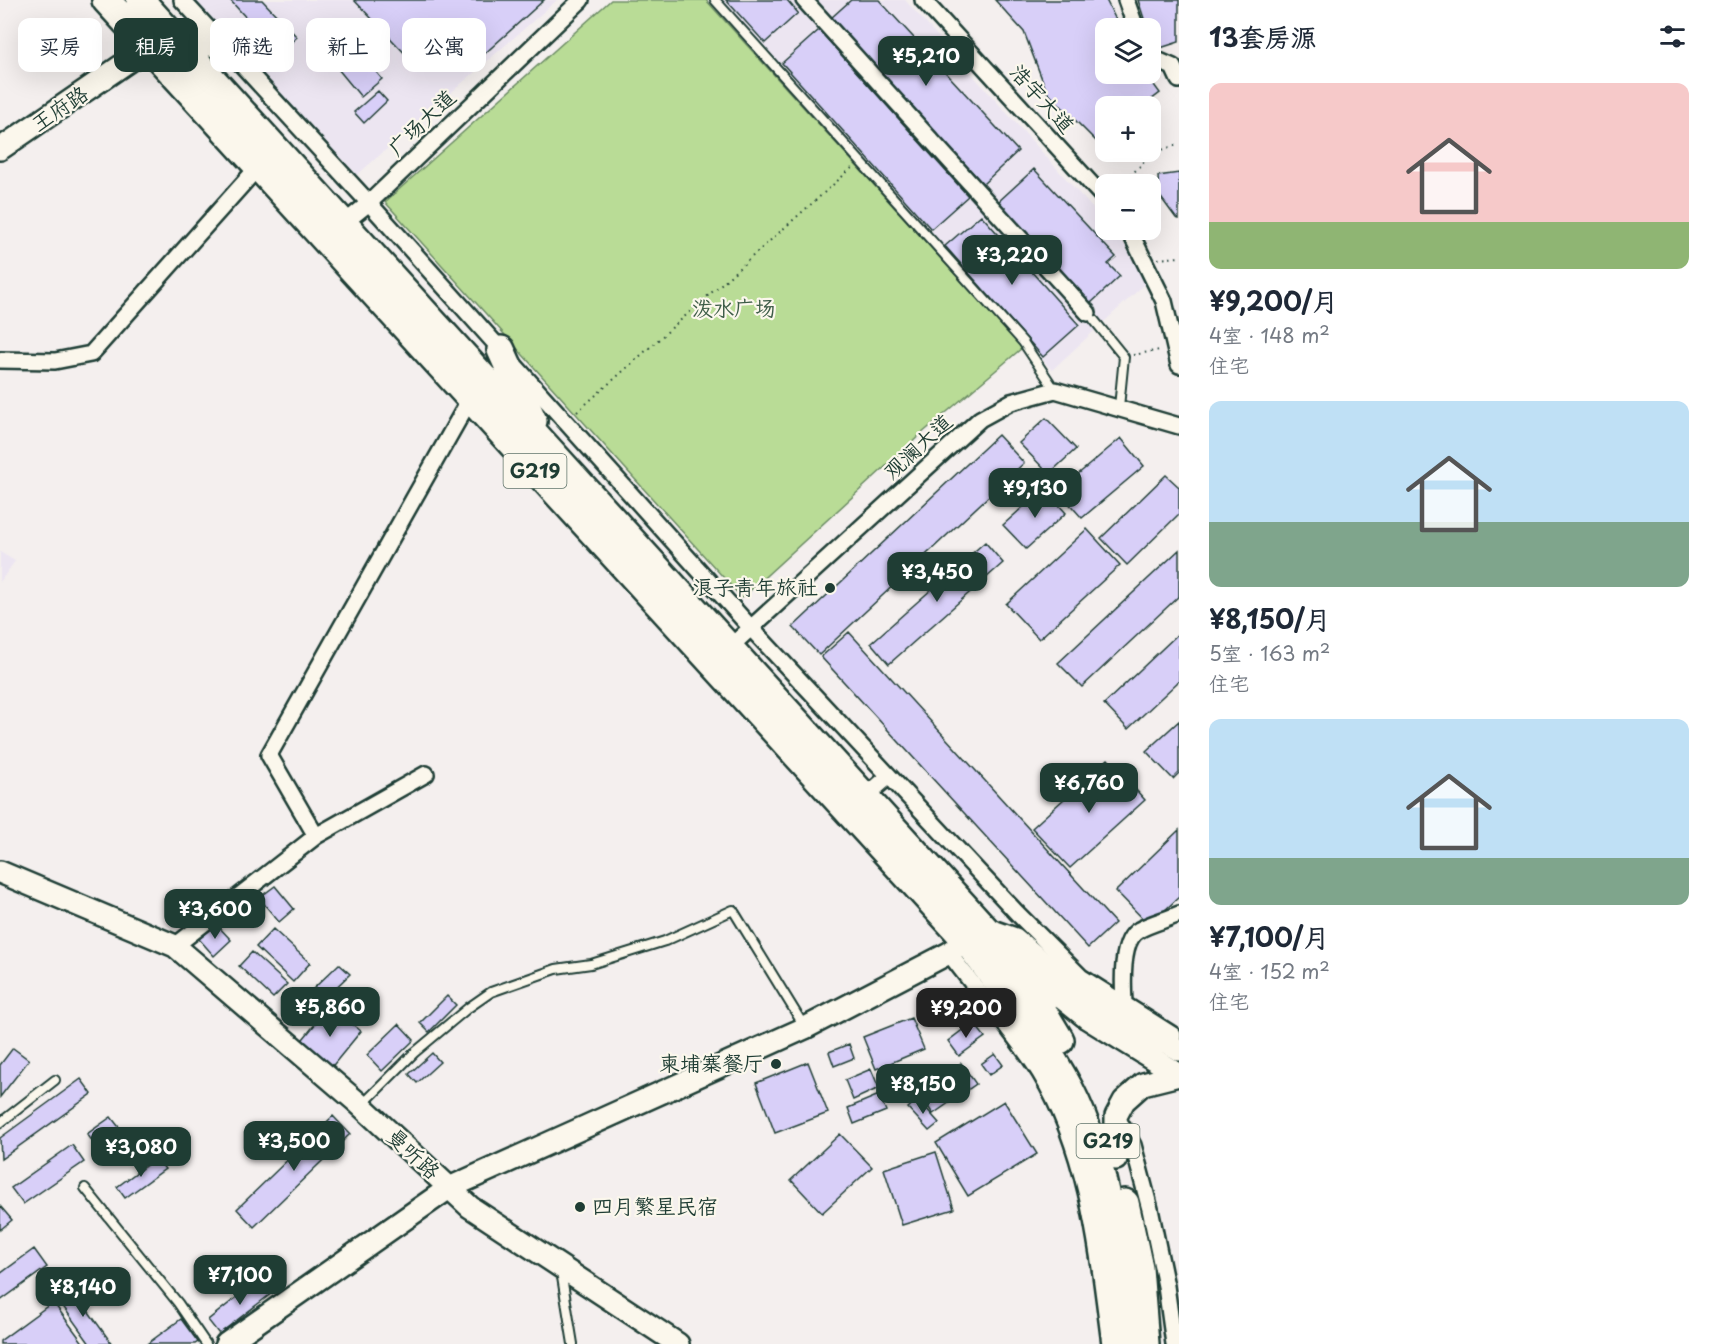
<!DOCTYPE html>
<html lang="zh">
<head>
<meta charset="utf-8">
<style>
  :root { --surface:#fff; --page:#f6f6f7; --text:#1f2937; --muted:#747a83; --accent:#1f3d34 }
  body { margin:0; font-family:"Playpen Sans","LXGW WenKai TC",sans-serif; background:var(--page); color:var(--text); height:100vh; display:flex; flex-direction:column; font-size:22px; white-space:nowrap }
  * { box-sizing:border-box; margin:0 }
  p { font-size:20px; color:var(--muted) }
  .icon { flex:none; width:33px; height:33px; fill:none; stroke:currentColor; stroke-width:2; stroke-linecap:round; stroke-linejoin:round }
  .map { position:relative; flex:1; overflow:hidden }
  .sheet { display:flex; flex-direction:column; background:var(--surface); width:540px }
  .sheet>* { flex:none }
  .top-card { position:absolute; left:18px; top:18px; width:570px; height:54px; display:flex; gap:12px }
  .tools { position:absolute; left:1095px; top:18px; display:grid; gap:12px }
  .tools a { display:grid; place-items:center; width:66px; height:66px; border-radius:12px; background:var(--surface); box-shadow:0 6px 24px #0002; font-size:30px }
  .price { position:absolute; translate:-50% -51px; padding:0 14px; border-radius:12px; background:var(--accent); color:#fff; font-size:20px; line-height:39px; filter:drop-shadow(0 2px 3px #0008) }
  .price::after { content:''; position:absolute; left:50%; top:36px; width:18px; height:14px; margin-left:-9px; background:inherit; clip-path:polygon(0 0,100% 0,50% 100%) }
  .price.selected { background:#222; color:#fff }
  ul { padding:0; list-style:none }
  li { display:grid; align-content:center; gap:12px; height:318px; padding:0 30px }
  li span { display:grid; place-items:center; height:186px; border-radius:12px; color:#555 }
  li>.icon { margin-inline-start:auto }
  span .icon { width:108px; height:108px; fill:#fffc; stroke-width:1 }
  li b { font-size:26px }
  h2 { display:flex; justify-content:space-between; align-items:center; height:72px; padding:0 30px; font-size:26px }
  .chip { padding:0 21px; border-radius:12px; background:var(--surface); box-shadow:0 6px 24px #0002; font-size:21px; line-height:54px }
  .chip.selected { background:var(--accent); color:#fff }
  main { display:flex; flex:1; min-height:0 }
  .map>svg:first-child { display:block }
</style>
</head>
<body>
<main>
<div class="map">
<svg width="1179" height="1344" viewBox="0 0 1179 1344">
  <rect width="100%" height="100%" fill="#f4efee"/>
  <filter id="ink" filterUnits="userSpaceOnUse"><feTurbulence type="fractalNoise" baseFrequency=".0167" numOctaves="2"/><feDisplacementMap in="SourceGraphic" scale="12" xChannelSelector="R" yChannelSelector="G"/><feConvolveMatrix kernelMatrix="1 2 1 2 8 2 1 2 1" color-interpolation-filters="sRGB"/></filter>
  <g filter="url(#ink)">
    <path fill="#ece5f1" d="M193 0H557L357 175Z
      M720 0H905L1105 222 1106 230H1112L1121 239 1147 282 1052 370Z
      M0 552 15 561 0 582Z"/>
    <path fill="#b9dc96" stroke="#6c8c65" stroke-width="1.5" d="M611 0H706L1022 348 921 434 742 598 385 202Z"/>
    <path fill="#d8cff8" stroke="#1f3d34" stroke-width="1.5" d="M230 0H262L297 37 279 54Z
      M354 0H544L481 57 431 54 415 64Z
      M726 0H787L798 13 765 43Z
      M851 0H879L1018 151 983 184 831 18Z
      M995 0H1106L1120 28H1106V74H1146L1160 93 1143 106H1106V138L1099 144 1047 92 1024 32Z
      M1138 0H1179V42L1154 50 1150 39V28H1147Z
      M819 30 968 196 931 229 782 63Z
      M345 34 382 79 361 97 324 52Z
      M378 91 387 101 364 123 354 112Z
      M1034 169 1116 257 1108 264 1120 276 1091 303 998 202Z
      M1179 173V219L1176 218 1159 195 1158 176Z
      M981 215 1079 325 1043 357 945 246Z
      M1046 418 1076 449 1049 474 1019 443Z
      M998 435 1024 463 819 655 793 627Z
      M1121 438 1144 466 1082 518 1058 491Z
      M1166 475 1179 487V514L1127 565 1101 538Z
      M1044 488 1066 513 1026 549 1003 525Z
      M1087 529 1120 565 1039 639 1006 604Z
      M985 542 1003 563 889 664 871 643Z
      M1179 550V596L1082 687 1058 663Z
      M849 632 1115 923 1088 948 821 657Z
      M1179 633V681L1128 729 1104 704Z
      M1179 721V773L1173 779 1146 751Z
      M1108 759 1145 800 1070 868 1032 828Z
      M1179 830V897L1149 925 1116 891Z
      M275 886 294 909 279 922 259 898Z
      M216 924 231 940 214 956 199 939Z
      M273 929 310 963 293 982 256 947Z
      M252 952 287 984 273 998 239 966Z
      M339 964 350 974 322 1001 311 991Z
      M447 996 456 1005 429 1032 420 1023Z
      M330 1006 361 1031 330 1069 299 1044Z
      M911 1018 924 1049 876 1069 863 1037Z
      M973 1022 985 1037 959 1056 948 1041Z
      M399 1024 414 1040 382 1071 367 1055Z
      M849 1044 854 1058 834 1066 829 1052Z
      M13 1048 29 1060 0 1097V1065Z
      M432 1053 440 1062 417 1083 409 1074Z
      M995 1054 1003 1065 989 1075 981 1064Z
      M808 1062 828 1113 775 1133 756 1083Z
      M961 1063 976 1084 933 1114 919 1093Z
      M871 1069 879 1088 853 1100 845 1080Z
      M81 1079 92 1094 1 1159 0 1138Z
      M879 1095 886 1111 854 1124 848 1108Z
      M918 1099 939 1123 929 1131 908 1108Z
      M1004 1101 1037 1154 968 1196 936 1143Z
      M333 1116 350 1134 254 1227 237 1209Z
      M111 1117 126 1136 102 1154 87 1134Z
      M840 1134 872 1167 822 1213 791 1180Z
      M72 1145 84 1162 23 1204 11 1188Z
      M936 1152 954 1209 902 1225 884 1169Z
      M156 1158 165 1169 125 1198 117 1187Z
      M0 1206 12 1220 0 1230Z
      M34 1249 47 1267 0 1301V1274Z
      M260 1279 272 1293 219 1334 208 1320Z
      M71 1287 112 1344H90L57 1298Z
      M53 1302 84 1344H0V1341Z
      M181 1319 198 1342 195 1344H147Z"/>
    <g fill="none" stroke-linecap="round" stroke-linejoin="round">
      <defs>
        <path id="lane" d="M715 0 1023 342 1055 390
          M1094 320 1124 357 1119 407
          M362 1105 414 1053 468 1008 491 992 556 969 591 964 665 941 733 910 804 1026
          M0 1123 55 1080
          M85 1188 178 1303 206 1344
          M561 1271 573 1344"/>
        <path id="street" d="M182 0 369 203 751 628 1017 913 1081 977 1173 1035
          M804 0 1088 313
          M923 0 1106 200
          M1126 0 1136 28
          M1150 57 1173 67 1179 80
          M343 224 369 203 581 0
          M1129 230 1164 301 1179 365
          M0 360 55 361 91 354 258 167
          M730 647 980 419 1011 402 1055 390 1179 426
          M865 797 889 776
          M316 836 269 755 470 399
          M175 946 316 836 426 774
          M949 953C979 994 1013 1030 1040 1073 1089 1154 1098 1252 1110 1344
          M1124 1003C1123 985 1120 940 1139 930 1151 923 1166 920 1179 914
          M1116 1116 1133 1145 1150 1209 1166 1286 1174 1344"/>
        <path id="secondary" d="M0 149 149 47
          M0 872 175 946 357 1102 470 1207 678 1344
          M1013 963 1027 970 1087 1018 1179 1075
          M1116 1159V1116L1124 1101 1143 1084 1179 1075
          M226 1344 449 1188 805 1028 949 953 984 928 1015 939 1063 980 1179 1050"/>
        <path id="highway" d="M106 0 966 940C1002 989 1042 1036 1070 1090 1109 1166 1118 1261 1125 1344
          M140 0 984 928 1036 1000 1060 1040
          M172 36 222 44
          M501 350 533 421
          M1125 1203 1139 1268 1145 1344"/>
      </defs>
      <use href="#lane" stroke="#1f3d34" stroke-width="12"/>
      <use href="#street" stroke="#1f3d34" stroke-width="20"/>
      <use href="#secondary" stroke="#1f3d34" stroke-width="26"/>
      <use href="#highway" stroke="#1f3d34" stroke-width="32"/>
      <path stroke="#1f3d34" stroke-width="2" stroke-dasharray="1.5 4.5" stroke-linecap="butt" d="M1122 184 1153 153 1179 144
        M1158 259 1179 257
        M1133 355 1160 350
        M577 412 853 167"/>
      <use href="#lane" stroke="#fbf7ec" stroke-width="8"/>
      <use href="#street" stroke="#fbf7ec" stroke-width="15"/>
      <use href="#secondary" stroke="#fbf7ec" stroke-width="21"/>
      <use href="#highway" stroke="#fbf7ec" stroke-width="27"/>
    </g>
  </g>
  <g fill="#1f3d34" stroke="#fbf7ec" stroke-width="2">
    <circle cx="830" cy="588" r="6"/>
    <circle cx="776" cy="1064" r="6"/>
    <circle cx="580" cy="1207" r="6"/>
  </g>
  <g text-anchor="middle" stroke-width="4.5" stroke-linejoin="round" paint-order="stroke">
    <g fill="#fbf7ec" stroke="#61756b" stroke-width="1.5">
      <rect x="503.5" y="454" width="63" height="34" rx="4.5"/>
      <rect x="1076.5" y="1124" width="63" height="34" rx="4.5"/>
    </g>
    <g font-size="20" font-weight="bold" fill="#1f3d34">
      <text x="535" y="478">G219</text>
      <text x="1108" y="1148">G219</text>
    </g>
    <g font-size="21" fill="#1f3d34" stroke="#fbf7ec">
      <text transform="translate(1042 99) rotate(48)" y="7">浩宇大道</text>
      <text transform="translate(60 109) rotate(-34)" y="7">王府路</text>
      <text transform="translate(422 123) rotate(-44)" y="7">广场大道</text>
      <text transform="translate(918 447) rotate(-43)" y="7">观澜大道</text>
      <text transform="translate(413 1154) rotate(43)" y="7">曼听路</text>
    </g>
    <g font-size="21" fill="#3e5d48" stroke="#fbf7ec">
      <text x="734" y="316">泼水广场</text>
    </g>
    <g font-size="21" fill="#1f3d34" stroke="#fbf7ec" text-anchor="end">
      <text x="818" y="595">浪子青年旅社</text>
      <text x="764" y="1071">柬埔寨餐厅</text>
      <text x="592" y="1214" text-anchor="start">四月繁星民宿</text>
    </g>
  </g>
</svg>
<div class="tools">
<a><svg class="icon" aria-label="layers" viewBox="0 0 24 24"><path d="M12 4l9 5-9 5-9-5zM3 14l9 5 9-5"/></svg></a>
<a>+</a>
<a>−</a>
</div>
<b class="price" style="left:926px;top:87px">¥5,210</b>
<b class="price" style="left:1012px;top:286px">¥3,220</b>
<b class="price" style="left:1035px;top:519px">¥9,130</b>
<b class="price" style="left:937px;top:603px">¥3,450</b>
<b class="price" style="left:1089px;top:814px">¥6,760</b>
<b class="price" style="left:215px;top:940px">¥3,600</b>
<b class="price" style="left:330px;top:1038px">¥5,860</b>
<b class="price selected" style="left:966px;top:1039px">¥9,200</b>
<b class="price" style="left:923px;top:1115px">¥8,150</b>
<b class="price" style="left:294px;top:1172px">¥3,500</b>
<b class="price" style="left:141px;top:1178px">¥3,080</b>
<b class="price" style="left:240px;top:1306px">¥7,100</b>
<b class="price" style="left:83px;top:1318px">¥8,140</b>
<div class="top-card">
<a class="chip">买房</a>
<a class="chip selected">租房</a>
<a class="chip">筛选</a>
<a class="chip">新上</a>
<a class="chip">公寓</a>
</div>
</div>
<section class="sheet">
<h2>13套房源<svg class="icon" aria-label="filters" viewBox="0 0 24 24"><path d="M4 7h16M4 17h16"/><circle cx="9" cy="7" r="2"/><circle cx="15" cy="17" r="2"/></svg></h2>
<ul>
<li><span style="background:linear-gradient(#f6c9c9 75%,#8fb573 0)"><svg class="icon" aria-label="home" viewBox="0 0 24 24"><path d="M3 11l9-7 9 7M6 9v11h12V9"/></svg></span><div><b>¥9,200/月</b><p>4室 · 148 m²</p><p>住宅</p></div></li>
<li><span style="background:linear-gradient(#bfe0f5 65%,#7fa58c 0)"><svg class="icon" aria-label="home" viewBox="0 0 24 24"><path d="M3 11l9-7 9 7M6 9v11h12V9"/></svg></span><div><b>¥8,150/月</b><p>5室 · 163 m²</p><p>住宅</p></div></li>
<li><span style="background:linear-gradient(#bfe0f5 75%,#7fa58c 0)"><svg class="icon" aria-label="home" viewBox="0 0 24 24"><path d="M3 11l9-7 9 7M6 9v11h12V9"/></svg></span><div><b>¥7,100/月</b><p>4室 · 152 m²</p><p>住宅</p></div></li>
</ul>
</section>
</main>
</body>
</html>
